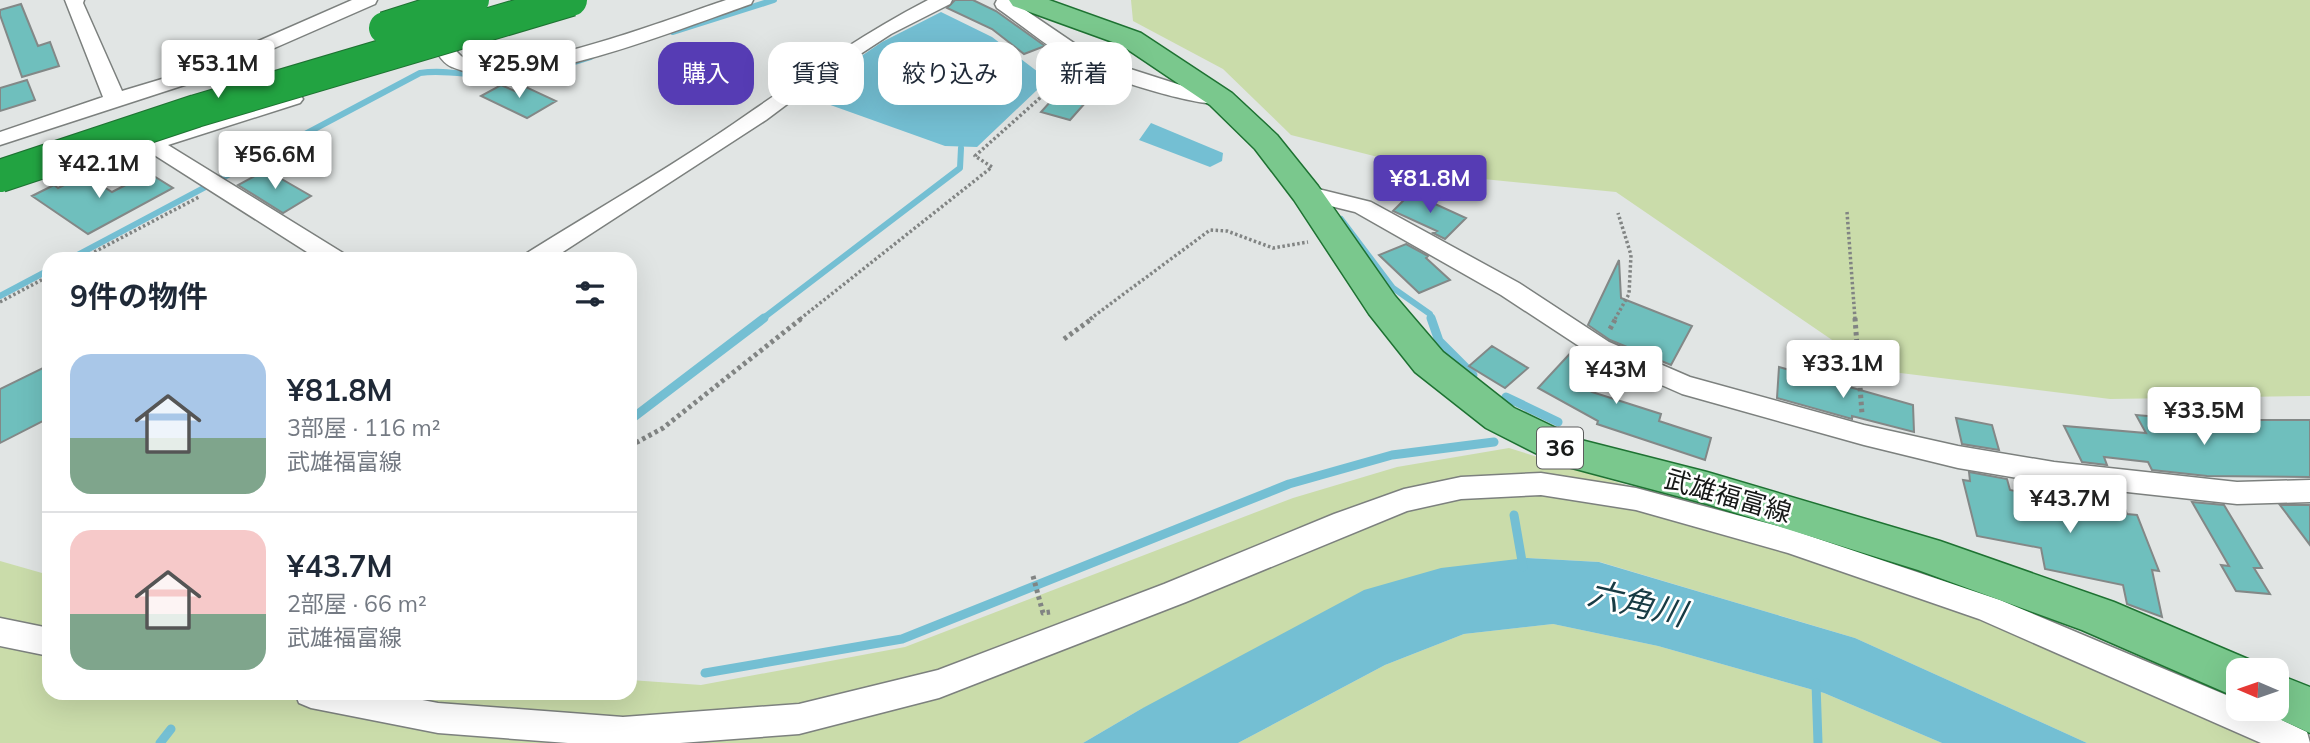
<!DOCTYPE html>
<html lang="ja">
<head>
<meta charset="utf-8">
<style>
  :root { --surface:#fff; --page:#f6f6f7; --text:#1f2937; --muted:#747a83; --line:#e0e1e3; --accent:#563cb4 }
  body { margin:0; font-family:Mulish,"Noto Sans JP",sans-serif; background:var(--page); color:var(--text); height:100vh; display:flex; flex-direction:column; font-size:26px; white-space:nowrap }
  * { box-sizing:border-box; margin:0 }
  p { font-size:23px; color:var(--muted) }
  .icon { flex:none; width:38px; height:38px; fill:none; stroke:currentColor; stroke-width:2; stroke-linecap:round; stroke-linejoin:round }
  .map { position:relative; flex:1; overflow:hidden }
  .side { position:absolute; left:42px; top:252px; width:595px; height:448px; display:flex; flex-direction:column; background:var(--surface); border-radius:21px; box-shadow:0 7px 28px #0002 }
  .side>* { flex:none }
  .top-card { position:absolute; left:658px; top:42px; width:665px; height:63px; display:flex; gap:14px }
  .needle { width:46px; rotate:272deg }
  .fabs { position:absolute; left:2226px; top:658px; display:grid; gap:14px }
  .fabs a { display:grid; place-items:center; width:63px; height:63px; border-radius:14px; background:var(--surface); box-shadow:0 7px 28px #0002; font-size:35px }
  .price { position:absolute; translate:-50% -60px; padding:0 16px; border-radius:7px; background:#fff; color:#222; font-size:23px; line-height:46px; filter:drop-shadow(0 2px 4px #0008) }
  .price::after { content:''; position:absolute; left:50%; top:42px; width:21px; height:16px; margin-left:-10px; background:inherit; clip-path:polygon(0 0,100% 0,50% 100%) }
  .price.active { background:var(--accent); color:#fff }
  ul { padding:0; list-style:none }
  li { display:flex; align-items:center; gap:21px; height:175px; padding:0 28px }
  li+li { border-top:2px solid var(--line) }
  li span { display:grid; place-items:center; flex:none; width:196px; height:140px; border-radius:21px; color:#555 }
  li>.icon { margin-inline-start:auto }
  span .icon { width:84px; height:84px; fill:#fffc; stroke-width:1 }
  li b { font-size:30px }
  h2 { display:flex; justify-content:space-between; align-items:center; height:84px; padding:0 28px; font-size:30px }
  .pill { padding:0 24px; border-radius:21px; background:var(--surface); box-shadow:0 7px 28px #0002; font-size:24px; line-height:63px }
  .pill.active { background:var(--accent); color:#fff }
  .map>svg:first-child { display:block }
</style>
</head>
<body>
<div class="map">
<svg width="2310" height="743" viewBox="0 0 2310 743">
  <rect width="100%" height="100%" fill="#e1e5e4"/>
  <path fill="#cadcaa" d="M1131 0H2310V396L2110 399 1876 370 1616 192 1453 176 1291 135 1223 69 1133 21Z
    M1509 448 1642 490 1990 618 2270 743H2087L1855 638 1600 562 1527 558 1141 709 1083 743H0V561L49 575V693H630V680L701 685 905 647 1293 498 1397 467Z
    M1553 624 1658 646 1824 693 1942 743H1238L1385 665 1464 634Z"/>
  <path fill="#74bfd3" d="M941 12 992 37 1042 75 1037 90 977 147 945 146 822 102 816 87 882 42Z
    M1151 123 1223 153 1222 161 1210 167 1139 140Z
    M1527 558 1599 562 1855 638 2087 743H1942L1824 693 1658 646 1553 624 1464 634 1385 665 1238 743H1083L1141 709 1364 590 1441 568Z"/>
  <g fill="none" stroke-linecap="round" stroke-linejoin="round">
    <path stroke="#74bfd3" stroke-width="6" d="M673 32 774 0
      M1341 219 1393 288 1430 314 1432 319
      M70 259 420 73C445 69 470 76 496 76 528 76 560 67 591 57
      M0 296 49 270
      M762 319 960 168 961 148"/>
    <path stroke="#74bfd3" stroke-width="9" d="M1431 318 1439 341 1473 375
      M1506 397 1558 422
      M630 420 764 318
      M1514 515 1523 567
      M705 673 902 639 1289 484 1392 455 1494 442
      M1816 683 1818 743
      M160 743 171 729"/>
  </g>
  <path fill="#6fbfbd" stroke="#838887" stroke-width="2" d="M955 0H973L996 11 1045 46 1024 54 992 29 947 8Z
    M21 4 38 46 50 42 59 66 22 77 0 15V10Z
    M1080 69 1099 76 1093 83 1101 85 1070 120 1041 112Z
    M27 80 35 100 0 111V88Z
    M501 85 517 92 526 87 556 101 527 118 481 96Z
    M266 170 311 196 283 213 238 185Z
    M149 173 173 188 88 234 32 196 54 185 58 188 85 175 112 192Z
    M1411 193 1466 218 1445 239 1433 233 1437 231 1393 211Z
    M1406 244 1428 256 1426 258 1450 280 1419 293 1379 255Z
    M1619 260 1621 298 1692 326 1671 365 1610 340 1588 325Z
    M1492 346 1528 368 1505 388 1469 366Z
    M1576 347 1614 367 1592 392 1661 414 1659 421 1711 438 1705 460 1597 424 1598 421 1538 388Z
    M49 365V418L0 443V389Z
    M1779 367 1913 405 1914 432 1852 416V419L1777 398Z
    M2136 415 2194 420H2310V477L2207 476 2152 470 2148 462 2104 457 2107 465 2082 462 2064 426 2146 433Z
    M1956 418 1992 425 1999 450 1962 444Z
    M1969 472 2007 479 2010 490 2097 508 2091 491 2119 494 2127 514 2137 515 2159 571 2152 570 2162 617 2127 604 2123 585 2045 569 2041 548 1977 536 1963 480 1970 481Z
    M2192 502 2224 505 2262 568H2254L2270 594 2236 591 2221 565 2229 566Z
    M2280 505H2310V545Z"/>
  <g fill="none" stroke-linecap="round" stroke-linejoin="round">
    <defs>
      <path id="street" d="M65 0H84L83 3 122 91 192 70 352 0H377L375 4 206 78 0 145V132L103 97Z
        M726 0H753L751 4C683 27 518 97 452 67 437 61 430 37 423 23L433 17 440 19C448 31 452 53 466 59 517 79 671 18 726 0Z
        M928 0H952L950 4 891 34 810 87 766 120 552 259H523L527 253C602 206 680 162 752 111 810 71 866 32 928 0Z
        M997 0H1017L1015 3 1096 58 1196 90 1228 95 1231 99 1228 103C1204 110 1107 78 1082 66 1055 53 1023 26 997 8L995 4Z
        M293 93 300 95 303 99 300 103 168 145 343 253 347 259H318L148 151 122 159 114 157 111 152 114 147Z
        M1306 186 1371 202 1519 283 1609 342 1690 377 1864 425 1958 446 2054 462 2237 482 2310 480V502L2237 504 2054 484 1958 468 1864 445 1682 394 1591 354 1501 295 1355 212 1298 198 1295 193 1298 188Z
        M1541 473 1636 488 1789 529 2000 600 2238 700V709H2259L2307 732 2310 743H2261L1979 619 1788 553 1636 510 1541 495 1461 499 1407 511 1186 602 939 698 799 734 680 743H568L438 733 311 708 299 703 295 693H386L438 703 623 717 799 704 938 670 1164 584 1334 514 1404 489 1461 477Z
        M0 618 49 628V656L0 646Z"/>
      <path id="primary" d="M1009 0H1049L1141 33 1232 93 1277 135 1318 186 1395 296 1443 352 1514 408 1581 440 1707 472 1940 541 2114 602 2255 662 2259 670H2238V698L2082 630 1918 570 1707 504 1557 464 1486 428 1415 372 1369 314 1294 200 1255 149 1210 105 1121 45 1013 6Z
        M2277 674 2310 687V733L2260 710 2277 709Z"/>
    </defs>
    <use href="#street" stroke="#7c807e" stroke-width="3"/>
    <use href="#primary" stroke="#1e7232" stroke-width="3"/>
    <path stroke="#818483" stroke-width="3.5" stroke-dasharray="2.5 2.5" stroke-linecap="butt" d="M1847 212 1855 319
      M81 259 199 197
      M0 302 49 276
      M800 319 992 167 975 156 1059 81 1073 72
      M1090 319 1210 230 1227 231 1273 248 1308 242
      M1615 319 1629 294 1631 255 1618 213"/>
    <path stroke="#818483" stroke-width="5" stroke-dasharray="3.5 3.5" stroke-linecap="butt" d="M1855 318 1862 414
      M1610 329 1616 318
      M1064 339 1093 318
      M630 446 663 428 802 318
      M1033 576 1043 613 1050 612"/>
    <use href="#street" fill="#fff" fill-rule="evenodd"/>
    <use href="#primary" fill="#7ac88d" fill-rule="evenodd"/>
    <defs>
      <path id="highway-bridge" d="M385 28 473 0
        M0 176 196 111 571 0"/>
    </defs>
    <use href="#highway-bridge" stroke="#1e7232" stroke-width="34" stroke-linecap="butt"/>
    <use href="#highway-bridge" stroke="#22a341" stroke-width="32"/>
  </g>
  <g text-anchor="middle" stroke-width="5" stroke-linejoin="round" paint-order="stroke">
    <rect fill="#fff" stroke="#5c5d5d" stroke-width="2" x="1537" y="427.5" width="46" height="41" rx="5"/>
    <g font-size="24" font-weight="bold" fill="#161817">
      <text x="1560" y="456">36</text>
    </g>
    <g font-size="26" fill="#161817" stroke="#fff">
      <text transform="translate(1728 496) rotate(16)" y="9">武雄福富線</text>
    </g>
    <g font-size="33" font-style="italic" fill="#183b44" stroke="#fff">
      <text transform="translate(1637 603) rotate(13)" y="12">六角川</text>
    </g>
  </g>
</svg>
<div class="fabs">
<a><svg class="needle" viewBox="-14 -14 28 28"><path d="M0-13l5 13h-10z" fill="#e53935"/><path d="M0 13l5-13h-10z" fill="#747a83"/></svg></a>
</div>
<b class="price" style="left:218px;top:100px">¥53.1M</b>
<b class="price" style="left:519px;top:100px">¥25.9M</b>
<b class="price" style="left:275px;top:191px">¥56.6M</b>
<b class="price" style="left:99px;top:200px">¥42.1M</b>
<b class="price active" style="left:1430px;top:215px">¥81.8M</b>
<b class="price" style="left:1843px;top:400px">¥33.1M</b>
<b class="price" style="left:1616px;top:406px">¥43M</b>
<b class="price" style="left:2204px;top:447px">¥33.5M</b>
<b class="price" style="left:2070px;top:535px">¥43.7M</b>
<div class="top-card">
<a class="pill active">購入</a>
<a class="pill">賃貸</a>
<a class="pill">絞り込み</a>
<a class="pill">新着</a>
</div>
<section class="side">
<h2>9件の物件<svg class="icon" aria-label="filters" viewBox="0 0 24 24"><path d="M4 7h16M4 17h16"/><circle cx="9" cy="7" r="2"/><circle cx="15" cy="17" r="2"/></svg></h2>
<ul>
<li><span style="background:linear-gradient(#a9c7e8 60%,#7fa58c 0)"><svg class="icon" aria-label="home" viewBox="0 0 24 24"><path d="M3 11l9-7 9 7M6 9v11h12V9"/></svg></span><div><b>¥81.8M</b><p>3部屋 · 116 m²</p><p>武雄福富線</p></div></li>
<li><span style="background:linear-gradient(#f6c9c9 60%,#7fa58c 0)"><svg class="icon" aria-label="home" viewBox="0 0 24 24"><path d="M3 11l9-7 9 7M6 9v11h12V9"/></svg></span><div><b>¥43.7M</b><p>2部屋 · 66 m²</p><p>武雄福富線</p></div></li>
</ul>
</section>
</div>
</body>
</html>
